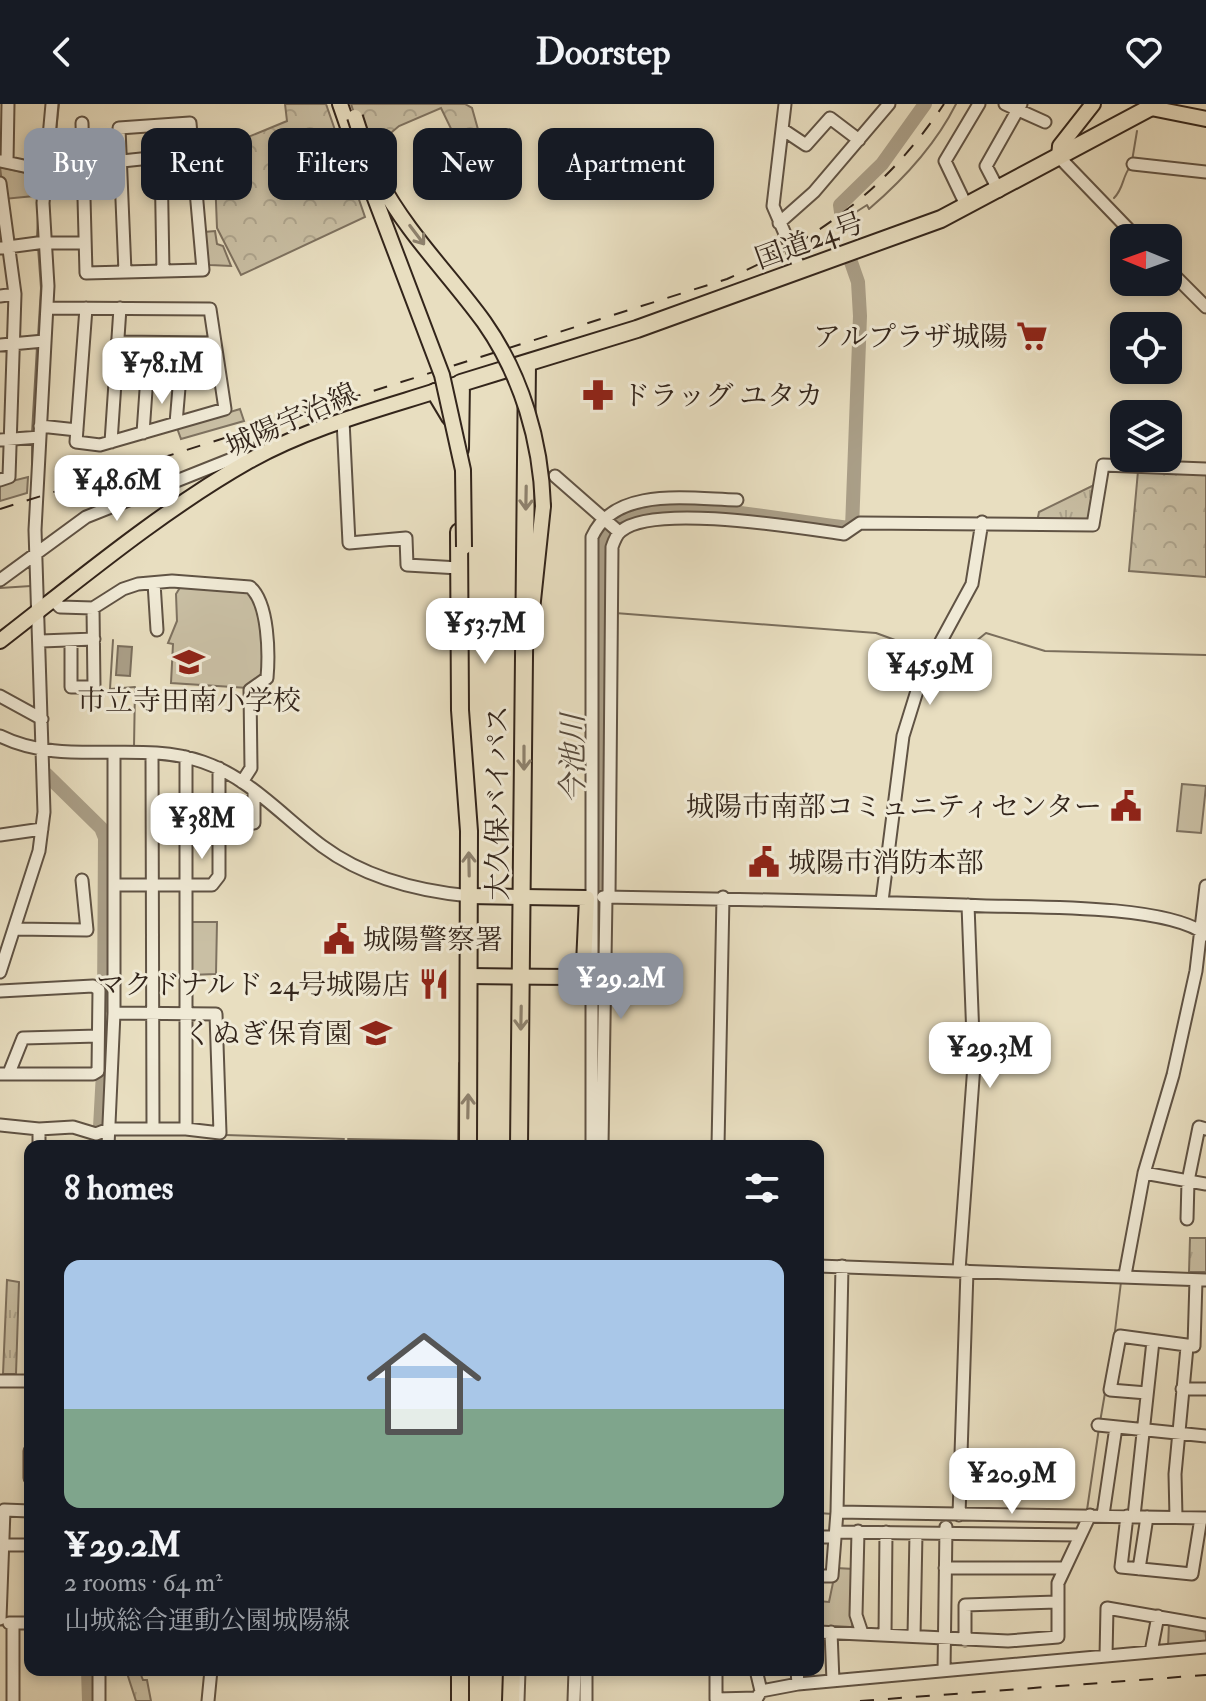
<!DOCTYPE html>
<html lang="en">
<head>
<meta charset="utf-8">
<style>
  :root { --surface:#171b24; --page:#20242c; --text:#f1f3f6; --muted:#9ea1a6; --line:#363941; --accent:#8c9099 }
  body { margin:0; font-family:"IM FELL Double Pica","Noto Serif JP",serif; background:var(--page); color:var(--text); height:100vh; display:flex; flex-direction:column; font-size:30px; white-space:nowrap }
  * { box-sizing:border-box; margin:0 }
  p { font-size:26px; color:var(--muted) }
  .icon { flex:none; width:44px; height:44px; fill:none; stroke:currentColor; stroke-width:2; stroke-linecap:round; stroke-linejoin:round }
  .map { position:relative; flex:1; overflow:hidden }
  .panel { position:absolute; left:24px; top:1036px; width:800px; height:536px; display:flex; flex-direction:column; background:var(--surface); border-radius:16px; box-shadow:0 4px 12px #0003 }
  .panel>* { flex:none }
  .top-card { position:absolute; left:24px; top:24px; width:800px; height:72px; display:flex; gap:16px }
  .needle { width:52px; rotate:271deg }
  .tools { position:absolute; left:1110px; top:120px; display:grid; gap:16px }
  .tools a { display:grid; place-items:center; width:72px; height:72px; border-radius:16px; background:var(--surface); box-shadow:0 4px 12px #0003; font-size:40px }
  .price { position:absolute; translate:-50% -68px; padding:0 18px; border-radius:16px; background:#fff; color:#222; font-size:26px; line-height:52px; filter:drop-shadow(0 2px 4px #0008) }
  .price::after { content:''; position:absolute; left:50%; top:48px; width:24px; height:18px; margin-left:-12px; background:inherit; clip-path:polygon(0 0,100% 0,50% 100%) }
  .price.active { background:var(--accent); color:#fff }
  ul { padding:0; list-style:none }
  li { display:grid; align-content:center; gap:16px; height:424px; padding:0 40px }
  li+li { border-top:2px solid var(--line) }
  li span { display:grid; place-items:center; height:248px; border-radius:16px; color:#555 }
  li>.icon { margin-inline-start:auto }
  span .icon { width:144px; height:144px; fill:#fffc; stroke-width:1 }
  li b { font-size:34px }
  h2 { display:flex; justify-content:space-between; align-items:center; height:96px; padding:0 40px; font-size:34px }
  .tag { padding:0 28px; border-radius:16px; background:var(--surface); box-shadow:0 4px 12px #0003; font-size:28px; line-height:72px }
  .tag.active { background:var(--accent); color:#fff }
  header { display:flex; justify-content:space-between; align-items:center; height:104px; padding:0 40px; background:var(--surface); font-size:36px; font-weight:700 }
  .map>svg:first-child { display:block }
</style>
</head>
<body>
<header><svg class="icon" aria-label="back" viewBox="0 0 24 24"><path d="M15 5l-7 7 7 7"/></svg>Doorstep<svg class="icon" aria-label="heart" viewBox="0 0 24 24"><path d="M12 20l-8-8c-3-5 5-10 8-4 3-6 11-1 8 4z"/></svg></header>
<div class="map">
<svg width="1206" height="1597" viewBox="0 0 1206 1597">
  <defs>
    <pattern id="grass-tufts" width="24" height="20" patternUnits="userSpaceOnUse" patternTransform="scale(2)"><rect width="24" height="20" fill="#c9bfa4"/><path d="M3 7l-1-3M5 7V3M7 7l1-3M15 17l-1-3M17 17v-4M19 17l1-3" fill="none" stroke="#ada48d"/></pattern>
    <pattern id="forest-crowns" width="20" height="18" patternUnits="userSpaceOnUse" patternTransform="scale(2)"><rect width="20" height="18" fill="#c9bfa4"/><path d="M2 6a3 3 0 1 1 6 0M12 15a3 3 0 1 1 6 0" fill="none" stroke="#ada48d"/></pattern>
  </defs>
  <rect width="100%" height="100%" fill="#e8dec0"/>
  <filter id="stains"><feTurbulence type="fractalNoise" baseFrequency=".0025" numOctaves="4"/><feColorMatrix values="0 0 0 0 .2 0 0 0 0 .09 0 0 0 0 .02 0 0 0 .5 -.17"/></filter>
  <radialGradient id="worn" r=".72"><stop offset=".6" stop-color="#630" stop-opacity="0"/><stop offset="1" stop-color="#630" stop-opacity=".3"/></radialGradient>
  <path fill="url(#grass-tufts)" stroke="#7e7260" stroke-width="2" d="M1094 381 1088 418H1037L1039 408Z
    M1190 1134H1206V1168H1189Z
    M7 1176 19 1178 16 1270H3Z
    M1169 1519 1206 1525V1538L1168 1543Z
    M126 1566H139L143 1576H147L151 1597H136Z"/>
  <path fill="url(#forest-crowns)" stroke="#7e7260" stroke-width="2" d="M285 0H326L365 113 241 171 217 124 214 47 287 17Z
    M351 0H465L472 4 479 29 455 33 441 4 399 22 367 49Z
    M1138 367 1206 370V473L1129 467Z"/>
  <path fill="#c9bfa4" stroke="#7e7260" stroke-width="2" d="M0 63 35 71 34 92 4 95Z
    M215 127 217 140 223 142 231 162 210 161 206 158 204 128Z
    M240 305 244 317 181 335 177 324Z
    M28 373 27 389 0 397V380Z
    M181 482 250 487C266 511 265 546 263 573L248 584 171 579 173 540 168 539 177 517 176 490Z
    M1182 680 1206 682 1201 729 1177 727Z
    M189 818H217L216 870 189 871Z
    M836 1464 854 1465 852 1526 818 1524V1497L829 1498Z"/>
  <path fill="#aa9f88" stroke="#7a6e5c" stroke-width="2" d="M118 542 132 543 130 572 116 571Z"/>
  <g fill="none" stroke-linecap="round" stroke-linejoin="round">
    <path stroke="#7a6e5c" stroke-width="2" d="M54 46 59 0
      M1132 57 1137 27
      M1114 94C1124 84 1122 73 1130 63
      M842 117 867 101 869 105C904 75 935 42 956 0
      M37 133 40 72
      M38 233 41 184 38 143
      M32 329 37 243
      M32 381V339
      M30 427V413
      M0 484 31 482
      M615 509 876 529 925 547
      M599 510 609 509
      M113 536 110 585 135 583 134 643
      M938 553 954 555 986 529 1045 547 1206 551
      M225 1031 344 1035
      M348 1035 458 1037 459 959
      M1114 1235 1121 1178
      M1100 1318 1105 1289
      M1087 1406 1099 1324
      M818 1409 833 1410"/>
    <path stroke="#aa9f88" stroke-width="14" d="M841 108 840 101 882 60 925 0
      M46 670 101 724 105 734 104 902
      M597 874 600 437C603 432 605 425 609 421 649 383 799 421 852 424L860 212 858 178 851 158
      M99 1042 104 950
      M88 1566 89 1597"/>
    <defs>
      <path id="minor" d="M785 0 773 102 801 167
        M1005 0 1045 18
        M82 19 86 169 203 166 190 19 119 24 125 168
        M782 25 806 41 830 14 859 36
        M161 52 163 167
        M1059 53 1137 134
        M1 57 47 67
        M49 57H122L208 48
        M7 58 8 0
        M1133 60 1206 68
        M0 79 15 190 9 373 0 376
        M999 87 986 62 1021 0
        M967 103 945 57 979 0
        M779 119 814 88 889 0
        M45 139H85
        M0 144 45 138
        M1168 165 1206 203
        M0 192 15 190
        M47 204 210 205 225 305 100 341 76 338 86 204
        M117 238 215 239
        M0 241 44 237
        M115 272H220
        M343 316 349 439 406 434 407 461 459 464
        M176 319 180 272
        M40 322 77 326
        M143 329 147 272
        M0 336 40 333
        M111 338 120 204
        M555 372 619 428
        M0 476 86 413 229 356 240 352 249 357
        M154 479 157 526
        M53 496 60 503 93 504
        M71 536V583H94L93 504 123 485 138 480 172 477 250 483C269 499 269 551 267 574L250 586 251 664 242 678
        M41 537 94 535
        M0 592 42 615
        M0 632C64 664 137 635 203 658 250 674 283 713 322 742 365 774 417 787 470 792
        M152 650 153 1025
        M219 720 254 719V687
        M0 731 42 725
        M114 781H212L219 772V664
        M603 793C731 795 858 797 986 802 1035 803 1170 801 1206 831
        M609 794 612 443C614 437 617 430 621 427 654 399 800 424 844 430L860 419 1093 421 1103 361 1206 365
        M882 797 903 632 921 574 972 480 982 418
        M14 825 87 826 82 776
        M0 868 39 747 44 708 35 426 48 182 43 99 52 0
        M0 887 93 882 99 886 98 967 93 970H0
        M114 909 216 910 220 1029 186 1025
        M9 969 23 934 98 932
        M0 1021 39 1025 73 1023 96 1030 109 1025H186V653
        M39 1042V1025
        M108 1042 114 909V649
        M592 1042V433C615 382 690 395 737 396
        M602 1042 606 794
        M718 1042 723 793
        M1144 1069 1206 1080
        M1187 1115 1188 1077 1199 1023 1206 1025
        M818 1162 1206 1176
        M959 1166 974 961 968 801
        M1125 1171 1144 1069 1173 971 1196 867 1206 782
        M0 1277H30
        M1182 1285H1206
        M1147 1289 1110 1286 1120 1232 1194 1242 1196 1176
        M1098 1321 1206 1332
        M30 1347V1374
        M837 1408 1206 1414
        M959 1411 967 1167
        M1103 1411 1116 1323
        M1127 1412 1121 1463 1192 1470 1201 1414
        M1134 1412 1153 1237
        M1176 1413 1175 1370 1187 1243
        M858 1427 856 1511 862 1529
        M836 1428 1078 1431
        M818 1433H835
        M3 1441H30
        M945 1464H1064
        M1139 1465 1147 1413
        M818 1472H832L837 1408 842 1162
        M0 1515 4 1406 30 1407
        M9 1519H30
        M13 1519V1597
        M818 1528 1008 1537 1058 1533V1479L1090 1411
        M831 1528 833 1577
        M885 1531 886 1428
        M914 1532 916 1429
        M965 1536V1501L1057 1498
        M1151 1548 1158 1512
        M1106 1552 1107 1504 1206 1521
        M99 1566V1597
        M586 1566V1597
        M716 1566V1595L757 1594 761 1587 798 1580 1206 1543
        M756 1566 761 1587
        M797 1566 798 1580
        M944 1566 946 1423
        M208 1597 211 1566
        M518 1597 519 1567
        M574 1597 575 1566"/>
      <path id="major" d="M340 0 348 23
        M1151 4 1206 15
        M1059 53 1060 42 1093 0
        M530 525 543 402
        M0 537C80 475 161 407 249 357 315 320 389 303 461 279
        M469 872 571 873 580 869 584 860 587 794 470 792"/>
      <path id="highway" d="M435 288 450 313
        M460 345 461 279 637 225 941 115 1157 0
        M459 428 460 606 469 727 468 1042
        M519 1042 527 260
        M460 1597V1566
        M511 1597 512 1566"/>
    </defs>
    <use href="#minor" stroke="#605344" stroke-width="15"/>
    <use href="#major" stroke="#33251b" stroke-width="18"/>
    <use href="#highway" stroke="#33251b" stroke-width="20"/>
    <use href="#minor" stroke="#f0ead6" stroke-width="11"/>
    <use href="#major" stroke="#e8dec0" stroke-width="14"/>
    <use href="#highway" stroke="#e8dec0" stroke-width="16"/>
    <path stroke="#33251b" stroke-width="2" stroke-dasharray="14 14" stroke-linecap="butt" d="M0 405 727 175C821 133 886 86 944 0
      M860 1597 1206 1571"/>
    <defs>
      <path id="major-bridge" d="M355 13C362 35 369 56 379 76 406 128 450 171 484 218 522 272 541 338 543 402
        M362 60 442 271 463 366 464 443"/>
    </defs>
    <use href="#major-bridge" stroke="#33251b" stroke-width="18" stroke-linecap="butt"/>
    <use href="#major-bridge" stroke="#e8dec0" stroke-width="14"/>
  </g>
  <defs><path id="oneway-shaft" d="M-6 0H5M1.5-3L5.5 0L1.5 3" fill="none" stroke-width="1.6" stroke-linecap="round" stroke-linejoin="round" transform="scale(2)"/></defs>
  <g stroke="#8e826e">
    <use href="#oneway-shaft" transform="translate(417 131) rotate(53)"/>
    <use href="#oneway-shaft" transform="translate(526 394) rotate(91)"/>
    <use href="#oneway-shaft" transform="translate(524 654) rotate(90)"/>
    <use href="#oneway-shaft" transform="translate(469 760) rotate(-91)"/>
    <use href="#oneway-shaft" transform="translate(521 914) rotate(91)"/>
    <use href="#oneway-shaft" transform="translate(468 1002) rotate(-89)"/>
  </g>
  <defs>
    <symbol id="supermarket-bare" viewBox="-9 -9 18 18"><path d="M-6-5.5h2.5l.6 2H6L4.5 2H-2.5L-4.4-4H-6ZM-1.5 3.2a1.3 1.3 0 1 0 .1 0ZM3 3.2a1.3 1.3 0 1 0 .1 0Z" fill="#8f2418" stroke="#f0ead6" stroke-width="2.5" paint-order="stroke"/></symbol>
    <symbol id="pharmacy-bare" viewBox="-9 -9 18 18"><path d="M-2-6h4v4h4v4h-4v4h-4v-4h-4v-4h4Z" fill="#8f2418" stroke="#f0ead6" stroke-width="2.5" paint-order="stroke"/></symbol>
    <symbol id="school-bare" viewBox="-9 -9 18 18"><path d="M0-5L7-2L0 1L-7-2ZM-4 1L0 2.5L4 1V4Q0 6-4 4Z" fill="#8f2418" stroke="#f0ead6" stroke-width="2.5" paint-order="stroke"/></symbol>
    <symbol id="civic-bare" viewBox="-9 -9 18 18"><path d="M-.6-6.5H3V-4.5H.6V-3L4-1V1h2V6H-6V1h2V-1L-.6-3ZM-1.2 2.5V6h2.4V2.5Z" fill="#8f2418" stroke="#f0ead6" stroke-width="2.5" paint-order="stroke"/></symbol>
    <symbol id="restaurant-bare" viewBox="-9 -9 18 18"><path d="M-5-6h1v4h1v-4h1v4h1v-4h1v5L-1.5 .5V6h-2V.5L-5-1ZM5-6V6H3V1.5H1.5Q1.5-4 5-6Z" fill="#8f2418" stroke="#f0ead6" stroke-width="2.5" paint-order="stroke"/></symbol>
  </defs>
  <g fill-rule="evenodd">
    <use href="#supermarket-bare" x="1010" y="210" width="44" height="44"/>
    <use href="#pharmacy-bare" x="576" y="269" width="44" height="44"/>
    <use href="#school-bare" x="167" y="536" width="44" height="44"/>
    <use href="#civic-bare" x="1104" y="680" width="44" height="44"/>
    <use href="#civic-bare" x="742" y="736" width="44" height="44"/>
    <use href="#civic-bare" x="317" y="813" width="44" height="44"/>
    <use href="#restaurant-bare" x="412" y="858" width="44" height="44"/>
    <use href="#school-bare" x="354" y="907" width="44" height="44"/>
  </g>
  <g text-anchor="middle" stroke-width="6" stroke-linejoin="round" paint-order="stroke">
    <g font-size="28" fill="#33251b" stroke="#f0ead6">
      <text transform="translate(809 136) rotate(-20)" y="10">国道24号</text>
      <text transform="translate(291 315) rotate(-24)" y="10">城陽宇治線</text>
      <text transform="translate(497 699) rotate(-90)" y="10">大久保バイパス</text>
    </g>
    <g font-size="28" fill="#33251b" stroke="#f0ead6" text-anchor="end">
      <text x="1008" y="242">アルプラザ城陽</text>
      <text x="622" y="301" text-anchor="start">ドラッグ ユタカ</text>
      <text x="189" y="606" text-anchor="middle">市立寺田南小学校</text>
      <text x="1102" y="712">城陽市南部コミュニティセンター</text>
      <text x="788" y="768" text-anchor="start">城陽市消防本部</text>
      <text x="363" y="845" text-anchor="start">城陽警察署</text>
      <text x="410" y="890">マクドナルド 24号城陽店</text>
      <text x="352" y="939">くぬぎ保育園</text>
    </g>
    <g font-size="30" font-style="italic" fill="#574a3c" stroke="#f0ead6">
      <text transform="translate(573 655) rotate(-90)" y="10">今池川</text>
    </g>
  </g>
  <rect width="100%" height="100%" filter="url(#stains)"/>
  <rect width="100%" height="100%" fill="url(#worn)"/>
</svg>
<div class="tools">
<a><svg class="needle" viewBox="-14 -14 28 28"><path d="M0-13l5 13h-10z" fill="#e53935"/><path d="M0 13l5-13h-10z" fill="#9ea1a6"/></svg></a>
<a><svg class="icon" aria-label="locate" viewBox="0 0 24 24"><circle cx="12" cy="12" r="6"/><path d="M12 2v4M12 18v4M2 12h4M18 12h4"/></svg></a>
<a><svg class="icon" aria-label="layers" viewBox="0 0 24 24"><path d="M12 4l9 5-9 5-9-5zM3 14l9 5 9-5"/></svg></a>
</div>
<b class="price" style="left:162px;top:302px">¥78.1M</b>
<b class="price" style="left:117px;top:419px">¥48.6M</b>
<b class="price" style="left:485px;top:562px">¥53.7M</b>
<b class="price" style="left:930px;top:603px">¥45.9M</b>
<b class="price" style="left:202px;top:757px">¥38M</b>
<b class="price active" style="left:621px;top:917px">¥29.2M</b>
<b class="price" style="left:990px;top:986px">¥29.3M</b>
<b class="price" style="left:1012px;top:1412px">¥20.9M</b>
<div class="top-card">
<a class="tag active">Buy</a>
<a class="tag">Rent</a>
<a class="tag">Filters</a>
<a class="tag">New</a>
<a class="tag">Apartment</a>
</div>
<section class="panel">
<h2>8 homes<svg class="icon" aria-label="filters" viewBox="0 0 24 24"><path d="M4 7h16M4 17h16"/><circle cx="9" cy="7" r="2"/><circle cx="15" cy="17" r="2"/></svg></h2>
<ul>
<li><span style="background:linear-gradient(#a9c7e8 60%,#7fa58c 0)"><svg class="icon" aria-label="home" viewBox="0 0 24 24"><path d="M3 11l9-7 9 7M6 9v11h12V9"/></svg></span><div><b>¥29.2M</b><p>2 rooms · 64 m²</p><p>山城総合運動公園城陽線</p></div></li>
</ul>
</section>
</div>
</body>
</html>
